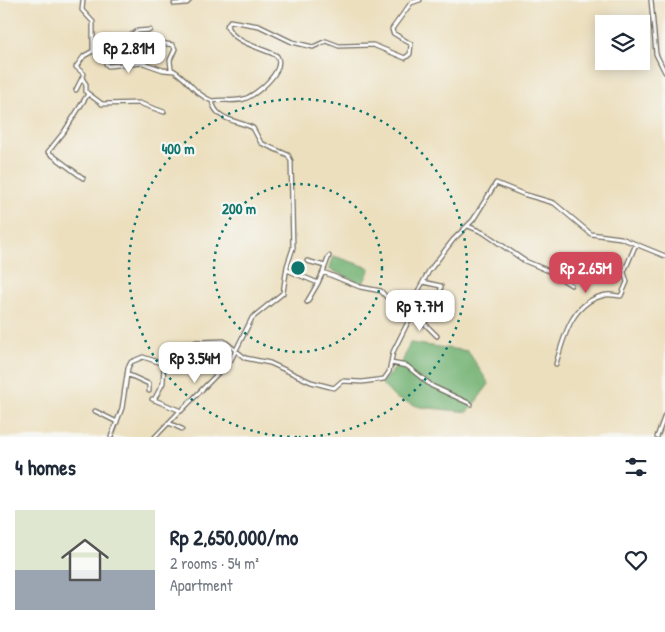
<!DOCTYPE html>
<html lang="en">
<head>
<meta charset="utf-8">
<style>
  :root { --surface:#fff; --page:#f6f6f7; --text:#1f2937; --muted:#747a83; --accent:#d1495b }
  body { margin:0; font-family:"Patrick Hand",sans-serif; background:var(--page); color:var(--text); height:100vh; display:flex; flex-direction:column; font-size:19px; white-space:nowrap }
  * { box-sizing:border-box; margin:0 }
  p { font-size:16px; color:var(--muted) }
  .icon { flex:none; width:28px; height:28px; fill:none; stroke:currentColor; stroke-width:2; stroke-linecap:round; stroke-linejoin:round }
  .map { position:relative; height:437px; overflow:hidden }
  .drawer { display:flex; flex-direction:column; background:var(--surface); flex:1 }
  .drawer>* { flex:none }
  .fabs { position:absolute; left:595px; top:15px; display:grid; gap:10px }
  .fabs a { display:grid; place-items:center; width:55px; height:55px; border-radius:0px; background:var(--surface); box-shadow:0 2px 12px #0003; font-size:25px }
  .price { position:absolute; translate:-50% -42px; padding:0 11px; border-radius:10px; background:#fff; color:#222; font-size:16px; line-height:32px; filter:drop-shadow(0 1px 2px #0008) }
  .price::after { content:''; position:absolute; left:50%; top:30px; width:15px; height:11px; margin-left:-8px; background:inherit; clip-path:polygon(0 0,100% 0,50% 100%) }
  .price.selected { background:var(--accent); color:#fff }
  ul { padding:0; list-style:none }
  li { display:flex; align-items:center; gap:15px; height:125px; padding:0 15px }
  li span { display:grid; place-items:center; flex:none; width:140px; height:100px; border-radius:0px; color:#555 }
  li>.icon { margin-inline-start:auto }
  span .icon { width:60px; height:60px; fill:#fffc; stroke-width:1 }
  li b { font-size:21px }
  h2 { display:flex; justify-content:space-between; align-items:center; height:60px; padding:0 15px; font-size:21px }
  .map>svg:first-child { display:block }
</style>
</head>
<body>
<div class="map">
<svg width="665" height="437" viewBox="0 0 665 437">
  <rect width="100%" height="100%" fill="#f6f6f2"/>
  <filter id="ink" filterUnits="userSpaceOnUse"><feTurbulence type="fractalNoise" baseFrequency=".02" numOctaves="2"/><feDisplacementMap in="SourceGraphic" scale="10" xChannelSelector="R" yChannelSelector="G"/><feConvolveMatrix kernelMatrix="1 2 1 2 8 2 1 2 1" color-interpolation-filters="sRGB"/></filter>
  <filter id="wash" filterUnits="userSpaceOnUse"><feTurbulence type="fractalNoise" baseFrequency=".0096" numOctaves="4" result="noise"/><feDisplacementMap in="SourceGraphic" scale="20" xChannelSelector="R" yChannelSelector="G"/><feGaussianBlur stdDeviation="1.12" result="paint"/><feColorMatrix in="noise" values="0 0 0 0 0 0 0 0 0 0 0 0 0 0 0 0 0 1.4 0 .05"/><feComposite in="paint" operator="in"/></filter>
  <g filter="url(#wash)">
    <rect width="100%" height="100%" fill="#ecdfbe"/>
    <path fill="#74b374" stroke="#506f50" d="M334 256 370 268 363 284 329 269Z
      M410 343 468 351 489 384 468 412 420 407 395 398 381 383 403 360Z"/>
  </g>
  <g filter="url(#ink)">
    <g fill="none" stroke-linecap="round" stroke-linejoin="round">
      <defs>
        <path id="street" d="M83 0 82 10 93 22V51L104 55H122L134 50 144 52 161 43 173 45 175 49 170 60 171 69C190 79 191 92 212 101 216 121 237 120 253 128L261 143 288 155 291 161 293 248 287 266 283 293 252 318 231 360 181 411 152 399
          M651 0 656 54 665 72
          M174 4 187 3 190 0
          M129 52 128 43 124 40 137 31 150 30
          M107 55 106 64 108 66 143 63 163 70 174 71
          M82 78 86 84V92L102 104 139 103 164 112
          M76 90 84 74 76 67 84 56 93 51
          M212 101C222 99 234 102 244 99 257 95 286 70 277 56 263 48 233 43 227 26L230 21 259 26 292 42 313 47 326 41 339 46 373 45 405 58 410 54 411 44 393 33 392 29 411 3 420 0
          M83 178 48 152 64 132 88 94
          M468 226 484 233 525 261 549 271 571 285
          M307 261 325 266
          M287 270 318 283 323 272 360 287 381 291 389 300H397L412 305
          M323 272 329 256
          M423 282 441 286 439 302
          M307 302 318 283
          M411 312 426 319 425 324 437 336
          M391 363 407 366 432 386 471 404
          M556 364C564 336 572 301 606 295 611 294 616 296 621 296L627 282 624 272 636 244
          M127 374 149 384V391
          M154 400 163 383 164 364
          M95 411 117 422
          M169 423 182 429
          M111 437 122 408 128 368 131 362 143 357 164 364 170 356 185 351 196 342 224 341 245 358 270 363 311 382 334 388 342 381 362 382 384 379 389 372 393 352 410 318 412 302 429 271 453 240 473 220 496 183 523 194 554 203 591 234 621 238 665 256
          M155 437 179 412
          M657 437 665 415"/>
      </defs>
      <use href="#street" stroke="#6f6a5e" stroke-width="5.5"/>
      <use href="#street" stroke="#fff" stroke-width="3"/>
    </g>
  </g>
  <g fill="none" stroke="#0f766e" stroke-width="2.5" stroke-dasharray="2.5 5">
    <circle cx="298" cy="268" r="84"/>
    <path d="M297 437A169 169 0 1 1 299 437"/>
  </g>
  <circle cx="298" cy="268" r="8" fill="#0f766e" stroke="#f6f6f2" stroke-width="2.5"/>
  <g font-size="15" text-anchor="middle" font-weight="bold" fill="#0f766e" stroke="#f6f6f2" stroke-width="4.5" stroke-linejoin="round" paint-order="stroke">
    <text x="178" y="154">400 m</text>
    <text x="239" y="214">200 m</text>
  </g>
</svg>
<div class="fabs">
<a><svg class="icon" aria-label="layers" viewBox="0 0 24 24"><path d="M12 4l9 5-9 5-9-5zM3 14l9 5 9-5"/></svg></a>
</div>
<b class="price" style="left:129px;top:74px">Rp 2.81M</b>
<b class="price selected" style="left:586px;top:294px">Rp 2.65M</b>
<b class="price" style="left:420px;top:332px">Rp 7.7M</b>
<b class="price" style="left:195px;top:384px">Rp 3.54M</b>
</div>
<section class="drawer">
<h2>4 homes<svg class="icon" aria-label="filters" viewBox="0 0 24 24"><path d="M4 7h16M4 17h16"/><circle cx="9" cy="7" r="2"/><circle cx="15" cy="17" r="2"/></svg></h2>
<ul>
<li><span style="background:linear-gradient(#dfe7d0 60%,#9aa5b1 0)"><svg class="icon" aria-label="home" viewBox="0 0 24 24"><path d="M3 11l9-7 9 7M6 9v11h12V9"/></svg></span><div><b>Rp 2,650,000/mo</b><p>2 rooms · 54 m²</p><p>Apartment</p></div><svg class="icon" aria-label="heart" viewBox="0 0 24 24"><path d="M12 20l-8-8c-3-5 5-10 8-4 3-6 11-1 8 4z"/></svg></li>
</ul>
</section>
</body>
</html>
